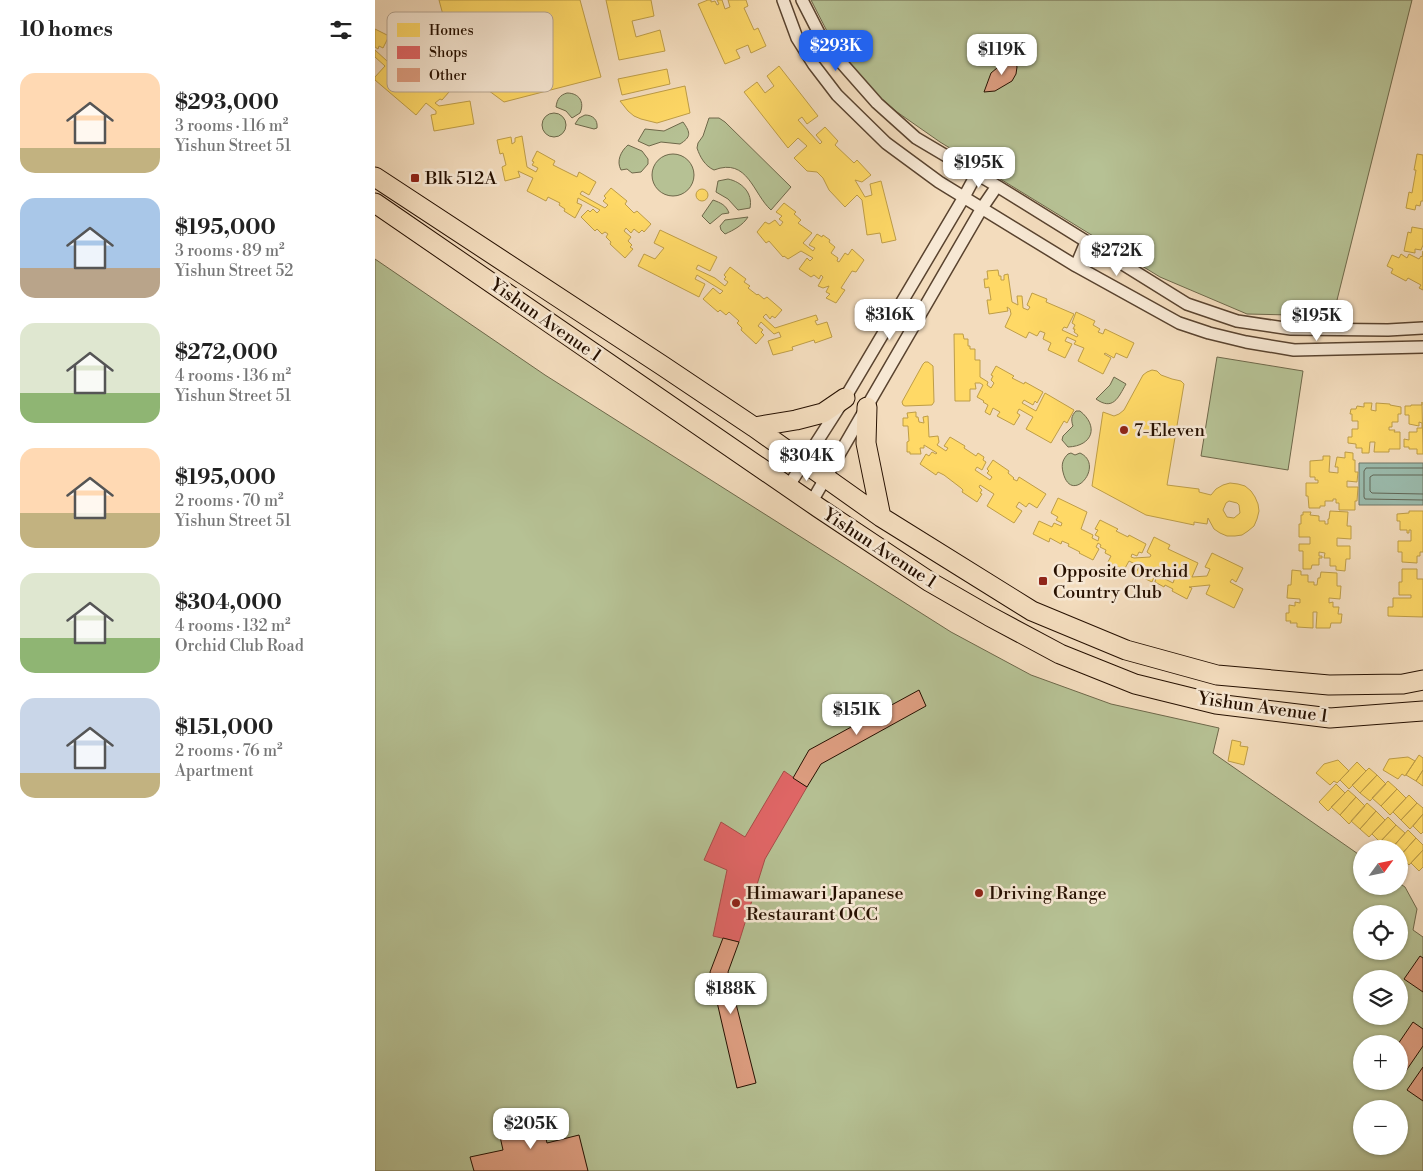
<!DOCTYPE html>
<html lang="en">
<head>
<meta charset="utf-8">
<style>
  :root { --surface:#fff; --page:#f6f6f6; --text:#222; --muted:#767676; --accent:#2563eb }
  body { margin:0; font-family:"Libre Bodoni",serif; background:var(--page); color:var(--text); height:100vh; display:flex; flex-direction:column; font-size:19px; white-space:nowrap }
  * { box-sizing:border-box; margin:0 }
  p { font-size:16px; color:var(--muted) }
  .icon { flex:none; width:28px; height:28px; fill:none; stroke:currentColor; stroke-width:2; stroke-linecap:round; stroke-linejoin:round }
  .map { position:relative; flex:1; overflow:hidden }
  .sheet { display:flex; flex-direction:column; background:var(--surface); width:375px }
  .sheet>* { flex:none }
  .needle { width:32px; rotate:57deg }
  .controls { position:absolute; left:978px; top:840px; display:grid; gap:10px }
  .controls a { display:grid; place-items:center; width:55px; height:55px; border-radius:50%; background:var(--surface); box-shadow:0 1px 4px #0004; font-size:25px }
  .price { position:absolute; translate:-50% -42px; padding:0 11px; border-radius:10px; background:#fff; color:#222; font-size:16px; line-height:32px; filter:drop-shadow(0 1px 2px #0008) }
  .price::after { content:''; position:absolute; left:50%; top:30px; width:15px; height:11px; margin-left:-8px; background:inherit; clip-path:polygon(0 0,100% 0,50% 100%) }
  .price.active { background:var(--accent); color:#fff }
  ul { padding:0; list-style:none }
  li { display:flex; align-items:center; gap:15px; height:125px; padding:0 20px }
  li span { display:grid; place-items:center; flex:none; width:140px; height:100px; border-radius:15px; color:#555 }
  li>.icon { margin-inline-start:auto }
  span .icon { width:60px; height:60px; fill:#fffc; stroke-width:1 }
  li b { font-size:21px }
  h2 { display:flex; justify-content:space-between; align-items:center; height:60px; padding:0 20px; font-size:21px }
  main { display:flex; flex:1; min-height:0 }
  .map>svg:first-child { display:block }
</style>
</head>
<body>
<main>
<section class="sheet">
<h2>10 homes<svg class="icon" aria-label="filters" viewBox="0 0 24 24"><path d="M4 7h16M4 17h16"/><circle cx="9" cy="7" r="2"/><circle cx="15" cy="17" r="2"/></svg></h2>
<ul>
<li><span style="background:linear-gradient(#ffd9b3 75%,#c2b280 0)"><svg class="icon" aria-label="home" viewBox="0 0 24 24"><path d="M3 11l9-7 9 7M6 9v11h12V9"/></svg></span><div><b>$293,000</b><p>3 rooms · 116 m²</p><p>Yishun Street 51</p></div></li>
<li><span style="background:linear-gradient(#a9c7e8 70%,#b9a48a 0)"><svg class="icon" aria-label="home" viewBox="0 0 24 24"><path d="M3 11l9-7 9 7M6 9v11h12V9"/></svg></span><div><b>$195,000</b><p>3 rooms · 89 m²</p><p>Yishun Street 52</p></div></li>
<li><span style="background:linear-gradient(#dfe7d0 70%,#8fb573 0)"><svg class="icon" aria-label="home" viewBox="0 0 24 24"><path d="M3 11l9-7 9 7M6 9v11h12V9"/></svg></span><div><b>$272,000</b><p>4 rooms · 136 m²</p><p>Yishun Street 51</p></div></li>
<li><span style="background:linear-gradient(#ffd9b3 65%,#c2b280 0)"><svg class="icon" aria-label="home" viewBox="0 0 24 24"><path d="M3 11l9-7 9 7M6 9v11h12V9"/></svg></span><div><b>$195,000</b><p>2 rooms · 70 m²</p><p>Yishun Street 51</p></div></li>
<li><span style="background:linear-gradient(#dfe7d0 65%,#8fb573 0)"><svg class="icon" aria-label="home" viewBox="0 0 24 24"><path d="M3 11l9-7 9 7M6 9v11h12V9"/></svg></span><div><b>$304,000</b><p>4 rooms · 132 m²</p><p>Orchid Club Road</p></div></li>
<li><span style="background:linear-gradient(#c9d6e8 75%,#c2b280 0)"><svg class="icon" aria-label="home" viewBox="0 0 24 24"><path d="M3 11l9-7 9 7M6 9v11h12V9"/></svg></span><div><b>$151,000</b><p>2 rooms · 76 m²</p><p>Apartment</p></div></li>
</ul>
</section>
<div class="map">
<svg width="1048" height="1171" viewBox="0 0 1048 1171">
  <rect width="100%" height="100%" fill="#f3dcbd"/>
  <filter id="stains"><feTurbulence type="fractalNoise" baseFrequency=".004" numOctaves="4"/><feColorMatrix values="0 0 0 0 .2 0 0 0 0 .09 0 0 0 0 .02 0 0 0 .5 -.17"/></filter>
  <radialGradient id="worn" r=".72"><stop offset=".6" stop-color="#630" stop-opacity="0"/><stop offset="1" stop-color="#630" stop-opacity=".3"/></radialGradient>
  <path fill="#b6c194" stroke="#6e684a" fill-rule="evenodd" d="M436 0H1037L958 316 872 314 785 277 565 142 522 112 501 94 481 72 455 37Z
    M192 93C204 93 210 102 205 113L197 118 191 111 181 107C182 99 185 95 192 93Z
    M167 125a12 12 0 1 1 24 0a12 12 0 1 1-24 0Z
    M210 115C218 115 223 120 222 128L219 129 200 124 204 118Z
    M334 118H344L350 122 416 187 396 210C378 194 373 157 339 170 330 166 325 157 322 148L323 143 328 136Z
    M308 122C316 133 316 137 305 144L286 142 274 146 263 141 270 129 289 131Z
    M253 145 267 151 273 159V164L266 172 257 173 252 169 246 170C241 161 246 151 253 145Z
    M277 175a21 21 0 1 1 42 0a21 21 0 1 1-42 0Z
    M353 179C367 182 378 193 375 208L363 210 353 199 341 192 343 181Z
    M338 200C346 203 351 205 354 213L347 214 335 224 327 216Z
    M373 217C368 225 359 230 350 234L346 230 345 226 350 220Z
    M0 259 170 375 576 632 656 675 736 704 844 728 838 753 986 856V886H1024V883L1030 887 1042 909 1038 930 1048 937V1171H0ZM986 914H1024V951H986ZM986 979H1024V1016H986ZM986 1044H1024V1081H986ZM986 1109H1024V1146H986Z
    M842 357 928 371 913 470 826 456Z
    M739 377 751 384C743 398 738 411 721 399L735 385Z
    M701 411H705C724 426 718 446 693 447L687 440 688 436 698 426C696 420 696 416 701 411Z
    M696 453 700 455 705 453C731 465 696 507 688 472 686 464 688 459 693 454Z"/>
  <path fill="#9bbcae" stroke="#6c7768" d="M984 463H1048V505H984Z"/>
  <path fill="#ffd966" stroke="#be9d47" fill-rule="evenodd" d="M64 0H205L226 77 129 102 82 67Z
    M231 0H276L279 16 257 21 261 37 285 30 290 51 244 60Z
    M333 0H336V2L340 1 342 5 344 4 342 0H347L350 9 355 7 353 0H371L373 6 369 8 379 30 383 28 391 46 376 53 373 45 361 50 365 58 350 64 323 4Z
    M0 29 14 36 8 48 4 46 3 49 0 47Z
    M24 47 39 61 36 64 56 81 59 78 74 92 67 100 65 99 60 103 64 106 95 101 99 124 59 131 56 115 61 114V111L51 103 41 115 0 80V77L10 66 0 57V50L12 61Z
    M404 66 443 116 432 124 427 117 423 120 445 144 447 142 441 135 450 127 463 141 460 145 479 163 482 160 496 175 487 182 480 180 490 197 497 195 495 184 506 181 521 240 507 243 505 233 492 235 487 200 482 195 470 207 454 190 448 178 442 172 432 171 419 158 432 146 423 138 413 148 369 92 382 82 390 93 399 86 392 76Z
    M292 69 295 84 247 95 243 79Z
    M310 86 315 113 282 123 266 119 259 116 253 111 245 101Z
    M147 136 152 167 161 172 163 168 157 165 159 162 157 161 162 151 180 161 178 165 202 177 204 172 221 182 214 195 207 191 205 194 230 208 233 205 228 201 231 198 229 196 236 188 252 201 250 204 259 213 262 211 276 224 269 232 267 230 264 233 259 229 256 233 251 228 249 231 256 237 253 241 257 245 255 247 258 249 250 258 235 244 236 242 231 237 233 234 230 232 227 234 222 229 220 231 206 217 213 210 215 212 218 209 222 213 225 210 203 198 202 203 207 205 200 218 189 211 190 209 184 205 185 203 173 197 171 201 152 191 158 178 143 171 145 177 130 181 127 167 131 165 128 153 125 154 122 140 136 137 137 144 140 142V138Z
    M1042 154 1048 155V201H1046L1045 206 1041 205 1040 210 1031 208 1034 192 1037 193 1041 170H1039Z
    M321 195a6 6 0 1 1 12 0a6 6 0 1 1-12 0Z
    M409 203 421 212 419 214 426 220 423 223 437 233 428 243 438 251 440 248 434 245 442 234 447 237 448 235 455 240 454 242 460 247 456 253 463 258 462 261 464 262 470 253 473 255 477 249 489 260 481 272 477 271 466 288 470 290 461 303 451 298 455 294 451 292 454 286 448 288 443 286 448 277 446 275 444 279 439 275 436 277 424 269 432 258 435 261 438 258 426 251 413 259 409 256 408 257 394 241 391 243 382 232 390 222 394 224 400 220 405 226 408 222 404 219 407 216 401 212Z
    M1037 227 1048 229V245L1046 250 1040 249V253L1029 251 1033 232 1036 233Z
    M285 230 342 257 335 271 323 265 321 269 340 278 350 286 353 282 349 279 351 277 349 275 355 267 371 279 369 282 375 286 373 288 382 295 383 294 389 299 392 297 407 310 400 318 397 316 395 319 391 314 388 317 400 328 441 315 443 320 440 321 442 325 452 322 457 337 440 343 439 340 417 347 418 350 398 355 393 341 406 337 404 332 399 334 386 322 383 326 388 330 386 332 389 335 381 344 366 330 367 328 362 323 364 321 354 312 351 315 345 310 343 312 328 299 338 288 345 294 348 291 322 275 320 279 330 284 324 297 263 266 269 254 280 259 289 248 279 243Z
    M1048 251V290L1044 288 1046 285 1033 278 1031 281 1016 273 1018 269 1012 266 1017 255 1024 258 1026 254 1032 258 1034 254 1044 259 1046 256 1047 257Z
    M623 270 624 276H626V280H629V275L633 274 637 302 643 305 642 296H647L648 308 653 310 655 307 652 305 657 293 672 299 671 302 699 314 692 328 689 327 687 330 702 337 703 335 699 332 700 329H698L700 325 697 323 701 312 720 321 718 325 725 329 723 332 728 334 730 329 759 343 752 358 741 353 739 358 730 353 729 354 736 358 728 374 703 361 709 348 699 344 701 341 692 337 690 341 697 344 690 358 673 350 676 343 668 339 670 333 665 331 662 336 654 332 651 338 630 327 636 314 635 309 632 307 633 311 614 314 612 300H616L614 287 610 288 609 279H613L612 271Z
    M579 334H588L589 339H593V346H595V349H600V360H605V377L613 382 612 385 616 388 619 383 616 380 618 376 616 375 621 366 639 376 637 378 649 384 650 382 668 392 662 403 660 401 658 405 649 400 647 403 661 411 670 393 699 410 692 423 689 421 676 443 651 429 658 417 644 409 642 413 645 415 639 425 622 416 625 412 618 408 615 415 610 412 613 405 608 402 609 401 602 397 608 385 605 383H600L601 389H595V401H580Z
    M550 362H553L558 366 559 402 557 405 530 406 528 405 527 402 548 364Z
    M777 370 782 371 786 375 797 379 806 381 809 384 792 485 824 489V492L836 495 841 489 848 485 855 483 863 484 870 486 876 491 880 497 883 504 884 511 882 519 879 526 873 531 867 535 860 536H852L845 533 839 529 833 518 832 524 819 522V525L771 515 717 486 728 412 739 416 744 414 749 410 768 375 772 372ZM854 501 862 503 864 505 865 513 859 518 852 517 848 510 851 503Z
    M1047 402 1048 454H1042V449H1034V447H1029V439L1034 440V432H1042V428H1047V423L1044 422V426L1034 424V415H1030V406H1036V405H1047Z
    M989 403H997L996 410 1001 411V403L1015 404V405L1026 407V414H1023V422H1017V427H1014V430H1020L1019 432H1025V449H1014V452H999L1000 442H995L994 453H987V448H981V444L973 443V437H977V429H983V421H977V414H975L976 409H981L982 406 989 407Z
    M541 412V417H543L544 422 549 423 548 417 553 416 554 437 563 436 564 442 562 445 571 451 573 448 569 446 575 437 590 446 589 448 601 456 603 453 609 457 608 460 611 462 607 470 602 467 600 470 615 480 617 477 612 473 614 471 612 469 618 460 634 471 633 473 639 478 638 479 642 481 644 477 671 494 662 508 654 503 651 507 644 502 641 507 647 511 639 523 612 506 619 494 605 485 604 487 607 490 605 493 607 494 602 502 587 492 588 490 586 488 569 475 563 472 561 475 545 464 551 454 554 456 557 452 561 454 562 453 549 445V448H545L546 454H535V452H532V442L534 441 533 426H528V418H533L532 413Z
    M970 452 978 453V460H980V472H983L982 482 972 481V487H983L982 501H980V510H964V503H961V499H958V501H950V506H945V508H934L933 496H931V483H943V480H940V477H935V461L948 460V456H955L954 472 963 473V467H960L962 457 970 458Z
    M683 498 712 512 706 529 718 535 717 538 723 541 724 537 720 535 723 530 720 529 725 520 743 529 741 531 753 537 754 535 771 544 767 553 764 552 762 556 757 554 756 557 759 558 775 557 776 555 772 552 779 537 795 545 793 549 823 563 817 577 832 576 835 569 830 567 837 553 868 568 861 582 857 579 855 582 868 589 859 608 831 594 835 585 814 587 817 588 812 599 797 591 798 589 790 585 789 587 780 582 781 578 779 577 777 582 760 574 766 564H760L754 561 749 570 733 562 736 556 730 553 731 550 725 547 726 545 723 543 721 547 724 549 718 560 704 553 705 552 693 546 694 544 687 541 686 544 675 538 674 542 658 534 664 521 677 527 679 523 686 526 687 523 681 520 683 517 676 513ZM790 570 801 575 798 583 786 577Z
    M955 511 973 512 972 526H976V539L962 538V546H975V559H971L970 571 961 570V566H955V558H949L950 553 944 552V556H947V558H944V565H937L936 569H928V551H924V544H935V537H924V524H926V515H928V512H936L935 515 944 516V521H950V524H953V519H954Z
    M1034 511H1048V552H1045V556H1042V563L1027 562V552H1023V541H1036V530H1034V533H1032V530H1025V521H1022V514L1034 513Z
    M1027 569H1042V579H1048V617L1013 616V607H1018V598H1036V595H1024V582H1027Z
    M917 570 926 571V575H933V582H939V585H942L943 578H945L946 572 962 573V586H966L965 599 954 598V603L958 602V607H964L963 614H967L966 623H956L955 628H941L942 612H938V628L922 627V623H915L916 621H911V613H914V605L920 606V602L925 603V599L912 598 913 585H916Z
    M857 740 866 742 865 746 873 747 869 765 853 761Z
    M1044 755 1048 758V770L1041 781 1031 775Z
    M1033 757 1040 761 1030 776 1027 774 1023 779 1008 770 1014 759Z
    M963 760 974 771 962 783 959 781 955 785 941 773 949 764Z
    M982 762 991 771 974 789 965 780Z
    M994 768 1002 775 985 793 977 785Z
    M1048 770V786L1041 781Z
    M1002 775 1011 784 995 801 985 793Z
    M1013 781 1022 789 1006 806 997 798Z
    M961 784 970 793 953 811 944 802Z
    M1022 789 1031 798 1015 815 1006 806Z
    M973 790 981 797 965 815 956 807Z
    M1034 795 1042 803 1026 820 1018 812Z
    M981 797 990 806 974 824 965 815Z
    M992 803 1001 811 985 829 976 821Z
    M1042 803 1048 808V814L1035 829 1026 820Z
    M1001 811 1010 820 994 837 985 829Z
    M1048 814V832L1046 834 1038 826Z
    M1013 817 1021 825 1005 842 997 834Z
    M1021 825 1030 833 1016 849H1012L1005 842Z
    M1033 830 1041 838 1025 856 1024 854V849L1017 848Z
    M1041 838 1048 845V850L1034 865 1025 856Z
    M1048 850V867L1044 871 1036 863Z"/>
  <path fill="#e06666" stroke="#a84c47" d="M409 771 432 787 390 859 364 942 338 936 352 870 329 860 346 822 370 837Z"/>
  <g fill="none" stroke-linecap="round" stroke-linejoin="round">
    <path stroke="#606657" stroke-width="1" d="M1048 468H991L989 471V497L990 499 1048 500
      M1048 475H998L995 477V491L997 493 1048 494"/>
  </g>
  <path fill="#de9e81" stroke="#261000" d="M640 59 642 67 641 74 637 81 620 91 609 92 616 73 628 63Z
    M544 690 551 706 446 764 432 787 418 778 434 750Z
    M348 938 364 942 353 972 381 1083 362 1088 335 972Z
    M1045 956 1048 958V992L1029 979Z
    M1038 1022 1048 1029V1046L1024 1081 1023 1044Z
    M1048 1067V1101L1032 1090Z
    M165 1112 172 1143 204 1135 213 1171H99L95 1157 128 1150 122 1123Z"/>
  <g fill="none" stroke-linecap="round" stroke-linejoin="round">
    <defs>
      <path id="street" d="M408 0 422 38 439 65 462 95 511 143 564 182 701 266 804 323 834 333 871 342 919 350 1048 347
        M427 0 449 43 502 103 541 138 622 186 812 304 862 321 916 329 1013 330 1048 328
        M701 266 711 242
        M413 487 470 398 589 197 602 173
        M436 503 607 208 622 186"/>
      <path id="primary" d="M0 177 288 366 379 427 506 517 657 611 751 650 842 675 954 685 1028 684 1048 680
        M0 203 444 508 555 582 614 616 685 654 760 684 841 704 955 718 1048 711
        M492 407 491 443 506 517
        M379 427 421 420 448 413 470 398"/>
    </defs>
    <use href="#street" stroke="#59432f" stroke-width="14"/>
    <use href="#primary" stroke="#261000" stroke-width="21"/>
    <use href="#street" stroke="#f7e8d4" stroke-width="11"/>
    <use href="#primary" stroke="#f3dcbd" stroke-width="19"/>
  </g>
  <g fill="#8f2418" stroke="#f7e8d4" stroke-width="2">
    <rect x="35" y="173" width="10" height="10" rx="2.5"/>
    <circle cx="749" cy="430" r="5"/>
    <rect x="663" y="576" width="10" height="10" rx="2.5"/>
    <circle cx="604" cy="893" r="5"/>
    <circle cx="361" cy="903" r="5"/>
  </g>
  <g text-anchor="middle" stroke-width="5" stroke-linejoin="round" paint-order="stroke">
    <g font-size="18" fill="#261000" stroke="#f7e8d4" text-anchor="start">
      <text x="50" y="184">Blk 512A</text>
      <text x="759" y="436">7-Eleven</text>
      <text x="678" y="577">Opposite Orchid<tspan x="678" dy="21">Country Club</tspan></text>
      <text x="371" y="899">Himawari Japanese<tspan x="371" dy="21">Restaurant OCC</tspan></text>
      <text x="614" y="899">Driving Range</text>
    </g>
    <g font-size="18" fill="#261000" stroke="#f7e8d4">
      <text transform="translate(171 320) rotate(35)" y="6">Yishun Avenue 1</text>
      <text transform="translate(505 548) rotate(33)" y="6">Yishun Avenue 1</text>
      <text transform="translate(888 707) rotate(8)" y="6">Yishun Avenue 1</text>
    </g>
  </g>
  <rect x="12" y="12" width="166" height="80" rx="8" fill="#f7e8d4" stroke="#b8a794" stroke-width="1"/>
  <rect x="22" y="23" width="23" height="14" fill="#ffd966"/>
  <rect x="22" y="46" width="23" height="13" fill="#e06666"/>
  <rect x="22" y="68" width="23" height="14" fill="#de9e81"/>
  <g font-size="14" fill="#261000">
    <text x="54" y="35">Homes</text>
    <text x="54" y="57">Shops</text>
    <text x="54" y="80">Other</text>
  </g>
  <rect width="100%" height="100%" filter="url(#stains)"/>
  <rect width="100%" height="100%" fill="url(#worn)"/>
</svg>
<div class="controls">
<a><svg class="needle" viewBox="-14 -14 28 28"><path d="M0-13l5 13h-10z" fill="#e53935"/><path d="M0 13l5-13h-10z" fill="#767676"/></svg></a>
<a><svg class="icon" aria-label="locate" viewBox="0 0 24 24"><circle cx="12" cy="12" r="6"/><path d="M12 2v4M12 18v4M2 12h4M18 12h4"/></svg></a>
<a><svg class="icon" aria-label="layers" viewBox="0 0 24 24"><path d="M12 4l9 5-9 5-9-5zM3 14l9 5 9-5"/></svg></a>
<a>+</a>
<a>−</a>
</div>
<b class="price active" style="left:461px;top:72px">$293K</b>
<b class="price" style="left:627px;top:76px">$119K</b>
<b class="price" style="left:604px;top:189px">$195K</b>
<b class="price" style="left:742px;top:277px">$272K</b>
<b class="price" style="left:515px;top:341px">$316K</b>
<b class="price" style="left:942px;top:342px">$195K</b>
<b class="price" style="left:432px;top:482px">$304K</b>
<b class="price" style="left:482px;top:736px">$151K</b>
<b class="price" style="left:356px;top:1015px">$188K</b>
<b class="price" style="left:156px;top:1150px">$205K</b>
</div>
</main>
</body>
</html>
